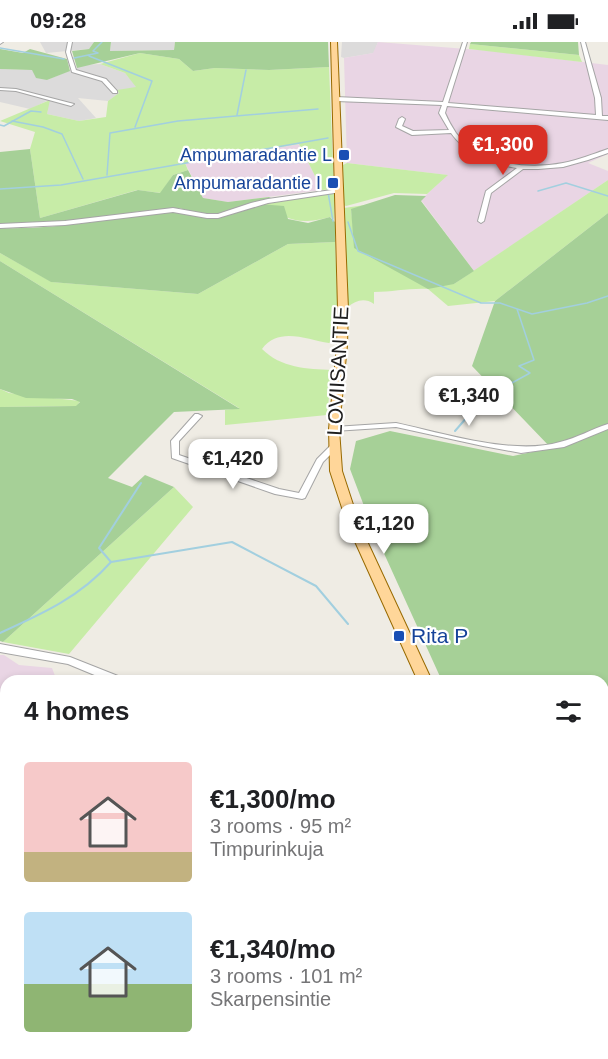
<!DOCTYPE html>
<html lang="en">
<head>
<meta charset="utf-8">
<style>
  :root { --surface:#fff; --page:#f6f6f6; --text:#202124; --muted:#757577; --accent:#d93025 }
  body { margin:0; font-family:Helvetica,sans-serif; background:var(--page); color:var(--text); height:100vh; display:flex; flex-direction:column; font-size:22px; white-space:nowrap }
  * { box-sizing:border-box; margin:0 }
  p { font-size:20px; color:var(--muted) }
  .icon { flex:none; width:33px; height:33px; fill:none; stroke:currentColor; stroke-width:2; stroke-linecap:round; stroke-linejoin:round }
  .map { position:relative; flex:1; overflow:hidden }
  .sheet { position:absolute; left:0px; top:633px; width:609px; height:384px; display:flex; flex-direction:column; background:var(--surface); border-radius:18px 18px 0 0; box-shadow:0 3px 9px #0003 }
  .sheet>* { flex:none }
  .price { position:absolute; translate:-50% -51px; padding:0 14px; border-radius:12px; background:#fff; color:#222; font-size:20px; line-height:39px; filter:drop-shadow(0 2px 3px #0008) }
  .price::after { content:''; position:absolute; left:50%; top:36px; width:18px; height:14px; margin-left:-9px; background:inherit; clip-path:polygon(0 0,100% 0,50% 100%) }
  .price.selected { background:var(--accent); color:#fff }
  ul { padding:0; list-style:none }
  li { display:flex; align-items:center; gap:18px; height:150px; padding:0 24px }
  li span { display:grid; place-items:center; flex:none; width:168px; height:120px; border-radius:6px; color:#555 }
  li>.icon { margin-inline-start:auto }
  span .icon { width:72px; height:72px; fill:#fffc; stroke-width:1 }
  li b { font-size:26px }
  h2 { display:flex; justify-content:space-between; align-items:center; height:72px; padding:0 24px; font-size:26px }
  .status { display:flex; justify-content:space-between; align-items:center; height:42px; padding:0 30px; background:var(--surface); direction:ltr }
  .status svg { height:16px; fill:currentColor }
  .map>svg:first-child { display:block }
</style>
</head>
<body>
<div class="status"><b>09:28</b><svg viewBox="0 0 49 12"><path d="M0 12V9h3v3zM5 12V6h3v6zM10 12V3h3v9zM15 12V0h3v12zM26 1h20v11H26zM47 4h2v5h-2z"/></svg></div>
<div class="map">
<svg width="608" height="1017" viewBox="0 0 608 1017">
  <rect width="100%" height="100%" fill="#efece4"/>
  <path fill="#dcdbdb" d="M40 0H94L89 7 46 11Z
    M111 0H175L174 8 110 9Z
    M342 0H378L374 11 344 16 341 15Z
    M100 22 125 31 137 45 120 51 108 59 78 56 96 76 79 79 47 72 49 58 30 67 0 60V27L32 28 47 38 83 23Z"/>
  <path fill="#e9d5e4" d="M378 0 492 9 608 23V112L588 121 608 129V138L474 229 421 158 447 133 347 121 344 16 373 11Z
    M299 102 322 148 228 160 203 156 185 121Z
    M0 613H4L19 623 52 626 57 639H6V666L0 664Z"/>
  <path fill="#c4c4af" d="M0 721 6 722V1011H58L56 1017H0Z"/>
  <path fill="#c7eca7" d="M470 2 579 13 582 20 469 7Z
    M140 11 179 17 193 29 215 26 269 28 329 25 334 147 322 148 299 102 185 121 188 128 173 133 161 151 137 148 40 176 30 107 35 90 0 79 50 58 47 72 79 79 106 75 108 59 119 51 117 48 136 45 125 31 100 22Z
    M347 121 448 133 427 152 394 151 346 164 344 163 343 123Z
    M608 138V171L495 259 448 264 428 247C409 246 393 250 374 250V262C364 255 355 259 348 265L344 166 365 163 351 168 353 184 454 242Z
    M335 151 334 177 330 175C297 184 288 177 259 162Z
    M335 200 338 275 333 298 329 301C307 298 279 284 262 307 281 326 307 327 332 328L327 373 225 383V368L239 366 0 219V211L52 240 198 252 288 202Z
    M0 347 9 351 80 359 77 364 0 365Z
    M174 445 193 465 69 612 3 600Z
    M103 1011H232L231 1017H100Z"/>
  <path fill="#a6d097" d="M94 0H111L110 9 174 8 175 0H328L329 25 269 28 215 26 193 29 179 17 140 11 77 26 72 9 89 7Z
    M471 0H578L579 13 470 2Z
    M0 7 23 11 30 7 67 17 70 29 47 38 36 36 32 28 0 27Z
    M30 107 40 176 138 148 160 151 173 133 188 128 203 156 228 160 269 155 273 157 253 160 219 172H201L179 166 135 170 79 179 0 183V110Z
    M395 153 426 154 421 159 474 229 454 242 428 247 354 206 351 167Z
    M259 162 284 164 288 177 308 181 330 175 335 180V200L288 202 198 252 51 240 0 211V186C57 188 113 176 170 170 186 168 202 178 220 175 232 174 246 166 259 162Z
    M608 171V650L603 654V639H442L372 485 350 427 356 399 390 389 513 414 551 406 472 324 495 259Z
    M0 219 240 367 174 370 108 436 132 445 145 433 174 445 3 600 0 599V365L76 364 80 360 72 357 26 356 0 347Z
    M608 899V1017H562L542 1011H603V903Z"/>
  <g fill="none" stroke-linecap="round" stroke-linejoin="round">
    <path stroke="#a2cfdf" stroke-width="1.5" d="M0 6 64 17
      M89 14 152 39 135 85
      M74 16 98 11 93 9 102 0
      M237 73 246 28
      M12 79 43 85 62 92 83 137
      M0 83 4 84 31 69 41 70
      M107 133 110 91 178 79 318 67
      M0 147 61 143 328 96
      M538 149 566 141 608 154
      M328 150 333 179
      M348 180 358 209 481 261H500L532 272 587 261 608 254
      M467 376 483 357 530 331 519 324 534 318 517 267"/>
    <path stroke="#a2cfdf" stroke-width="2" d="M455 389 468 374
      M111 520 232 500 316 544 348 582
      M0 591C42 572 80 555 111 520L99 506 141 441"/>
    <defs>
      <path id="minor" d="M0 0H3L0 2Z
        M68 0H72L70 10 76 28 106 37 117 49V51H113L102 39 72 30 66 10Z
        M463 0H467L448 61 596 73 595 56 581 0H585L601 56 602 74H608V78L447 64 445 71C448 78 452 85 456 91 480 123 527 128 563 121 579 118 593 112 608 107V111L588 118 563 125 538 127H523L491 151 484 179 481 181 478 179 486 149 517 126C491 122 466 112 451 91L412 93 396 85 399 77 402 75 405 77 402 84 413 89 449 88 439 71 442 63 336 59 333 57 336 55 443 60Z
        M0 46 16 47 74 62 71 64 16 49 0 48Z
        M339 147 342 149 341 150 268 161 218 176H207L173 170 65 183 0 186V182L65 179 173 166 207 172H218L251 161 268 157Z
        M195 372H198L202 374 179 399V413L279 447 299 451 317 417 331 403H337L338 405 323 420 305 456 302 457 275 452 172 416 171 399Z
        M396 381C443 391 514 414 560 400 577 396 592 387 608 382V387L564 405 521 411 483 404 396 385 334 389 330 387 334 385Z
        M0 602 70 615 123 636 124 639H109L68 622 0 610Z"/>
      <path id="major" d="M331 0H337L348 267 347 303 339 387 342 429 360 484 432 639H418L348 484 330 429 329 387 337 303 338 267Z
        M490 1011H508L509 1017H491Z"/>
      <path id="highway" d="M608 662V676L603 677V663Z
        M608 722V740L603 742V724Z
        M608 778V796L603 797V779Z
        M608 862V880L603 881V864Z
        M270 1011H290L289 1017H269Z
        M366 1011H388L386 1017H364Z
        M420 1011H442L440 1017H418Z
        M447 1011H470L468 1017H445Z"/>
    </defs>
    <use href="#minor" stroke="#a5a5a5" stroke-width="2"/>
    <use href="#major" stroke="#986a00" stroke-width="2"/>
    <use href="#highway" stroke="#e01e5a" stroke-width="2"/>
    <use href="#minor" fill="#fff" fill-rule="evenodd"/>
    <use href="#major" fill="#ffd699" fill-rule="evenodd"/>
    <use href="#highway" fill="#ea8897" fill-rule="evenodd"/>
  </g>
  <g fill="#1a4fb4" stroke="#fff" stroke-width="2">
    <rect x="338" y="107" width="12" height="12" rx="3"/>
    <rect x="327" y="135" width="12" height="12" rx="3"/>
    <rect x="393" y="588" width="12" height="12" rx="3"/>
  </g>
  <g text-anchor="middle" stroke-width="4.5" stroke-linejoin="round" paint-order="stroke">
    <g font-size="18" fill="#164399" stroke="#fff" text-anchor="end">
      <text x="332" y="119">Ampumaradantie L</text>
      <text x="321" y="147">Ampumaradantie I</text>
    </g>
    <g font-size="21" fill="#1e1e1e" stroke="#fff">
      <text transform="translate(338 329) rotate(-87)" y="7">LOVIISANTIE</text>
    </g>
    <g font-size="21" fill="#164399" stroke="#fff" text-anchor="start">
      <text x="411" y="601">Rita P</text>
    </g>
  </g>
</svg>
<b class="price selected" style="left:503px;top:134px">€1,300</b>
<b class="price" style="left:469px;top:385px">€1,340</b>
<b class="price" style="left:233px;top:448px">€1,420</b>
<b class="price" style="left:384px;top:513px">€1,120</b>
<section class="sheet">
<h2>4 homes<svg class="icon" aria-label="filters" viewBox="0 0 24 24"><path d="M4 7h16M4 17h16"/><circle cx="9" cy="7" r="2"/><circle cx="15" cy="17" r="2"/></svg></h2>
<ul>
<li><span style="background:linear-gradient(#f6c9c9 75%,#c2b280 0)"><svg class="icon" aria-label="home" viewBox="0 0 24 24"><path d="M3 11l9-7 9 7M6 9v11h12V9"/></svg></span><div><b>€1,300/mo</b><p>3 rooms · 95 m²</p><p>Timpurinkuja</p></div></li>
<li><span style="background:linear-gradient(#bfe0f5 60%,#8fb573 0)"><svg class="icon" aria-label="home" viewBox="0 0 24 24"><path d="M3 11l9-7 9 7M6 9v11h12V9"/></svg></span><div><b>€1,340/mo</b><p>3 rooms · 101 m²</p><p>Skarpensintie</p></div></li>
</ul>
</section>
</div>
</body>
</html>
